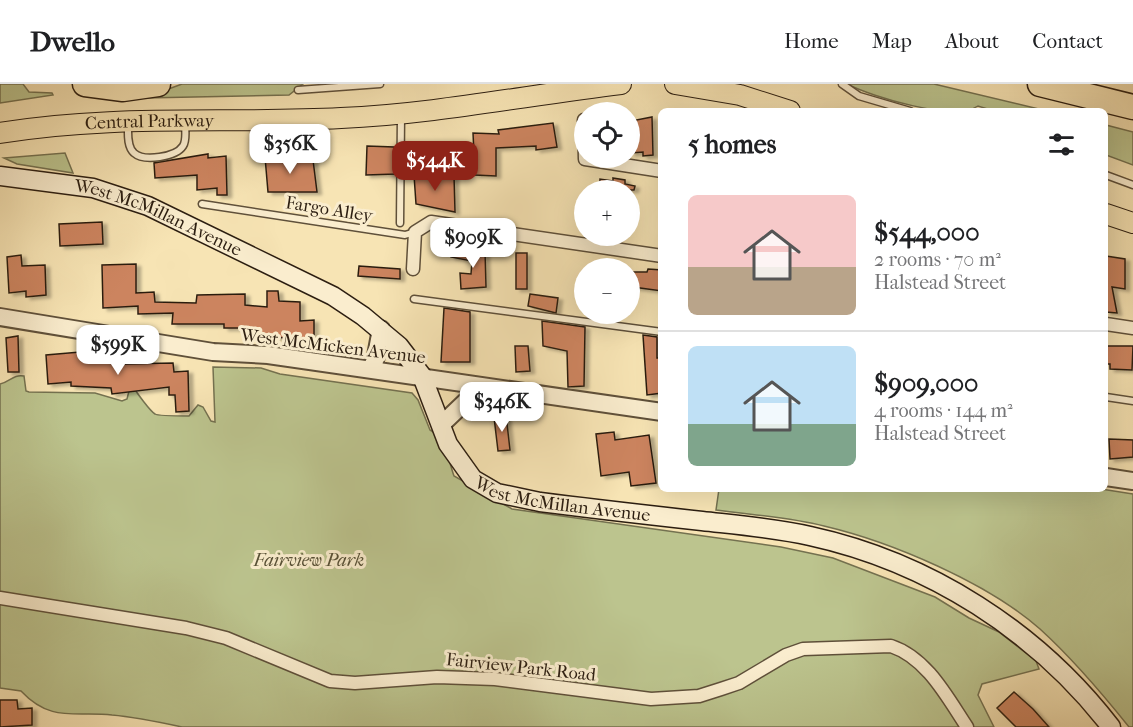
<!DOCTYPE html>
<html lang="en">
<head>
<meta charset="utf-8">
<style>
  :root { --surface:#fff; --page:#f2f2f2; --text:#202124; --muted:#757577; --line:#e0e0e0; --accent:#8f2418 }
  body { margin:0; font-family:"IM FELL French Canon",serif; background:var(--page); color:var(--text); height:100vh; display:flex; flex-direction:column; font-size:22px; white-space:nowrap }
  * { box-sizing:border-box; margin:0 }
  p { font-size:20px; color:var(--muted) }
  .icon { flex:none; width:33px; height:33px; fill:none; stroke:currentColor; stroke-width:2; stroke-linecap:round; stroke-linejoin:round }
  .map { position:relative; flex:1; overflow:hidden }
  .details { position:absolute; left:658px; top:24px; width:450px; height:384px; display:flex; flex-direction:column; background:var(--surface); border-radius:9px; box-shadow:0 6px 24px #0002 }
  .details>* { flex:none }
  .fabs { position:absolute; left:574px; top:18px; display:grid; gap:12px }
  .fabs a { display:grid; place-items:center; width:66px; height:66px; border-radius:50%; background:var(--surface); box-shadow:0 6px 24px #0002; font-size:30px }
  .price { position:absolute; translate:-50% -51px; padding:0 14px; border-radius:12px; background:#fff; color:#222; font-size:20px; line-height:39px; filter:drop-shadow(0 2px 3px #0008) }
  .price::after { content:''; position:absolute; left:50%; top:36px; width:18px; height:14px; margin-left:-9px; background:inherit; clip-path:polygon(0 0,100% 0,50% 100%) }
  .price.on { background:var(--accent); color:#fff }
  ul { padding:0; list-style:none }
  li { display:flex; align-items:center; gap:18px; height:150px; padding:0 30px }
  li+li { border-top:2px solid var(--line) }
  li span { display:grid; place-items:center; flex:none; width:168px; height:120px; border-radius:9px; color:#555 }
  li>.icon { margin-inline-start:auto }
  span .icon { width:72px; height:72px; fill:#fffc; stroke-width:1 }
  li b { font-size:26px }
  h2 { display:flex; justify-content:space-between; align-items:center; height:72px; padding:0 30px; font-size:26px }
  header { display:flex; align-items:center; gap:36px; box-sizing:border-box; height:84px; padding:0 30px; background:var(--surface); border-bottom:2px solid var(--line) }
  header strong { font-size:28px }
  nav { display:flex; gap:33px; margin-inline-start:auto; font-size:21px }
  .map>svg:first-child { display:block }
</style>
</head>
<body>
<header>
<strong>Dwello</strong>
<nav><a>Home</a><a>Map</a><a>About</a><a>Contact</a></nav>
</header>
<div class="map">
<svg width="1133" height="643" viewBox="0 0 1133 643">
  <defs>
    <filter id="shadow"><feDropShadow dx="4.5" dy="2.5" stdDeviation="1.5" flood-color="#0004"/></filter>
  </defs>
  <rect width="100%" height="100%" fill="#f7e4b4"/>
  <filter id="stains"><feTurbulence type="fractalNoise" baseFrequency=".00333" numOctaves="4"/><feColorMatrix values="0 0 0 0 .2 0 0 0 0 .09 0 0 0 0 .02 0 0 0 .5 -.17"/></filter>
  <radialGradient id="worn" r=".72"><stop offset=".6" stop-color="#630" stop-opacity="0"/><stop offset="1" stop-color="#630" stop-opacity=".3"/></radialGradient>
  <path fill="#bcc48e" stroke="#747150" stroke-width="1.5" d="M0 0H23L29 8 52 9 53 11 0 19Z
    M182 0H303L289 11 144 14Z
    M847 0H934L1047 27H994L978 22C954 38 873 13 847 0Z
    M1106 41 1133 48V81L1106 71Z
    M65 69 73 89 17 80 4 74Z
    M213 283 261 284 280 290 412 309 418 316 430 346C445 353 449 378 454 392L512 425 781 463 833 474 935 513 969 534 999 548 1036 577 1039 585 982 600 978 611 994 643H182C159 638 136 633 112 631 75 627 51 639 21 607L0 604V300C10 298 13 290 24 292L26 307 29 308 95 309 122 317 127 315 129 307 134 304C137 309 150 327 155 330 158 332 185 332 189 332L198 321 203 323 211 337 215 338Z
    M719 405H1101L1133 410V643H1129C1101 608 1073 575 1040 545 988 499 892 458 824 442 789 433 752 431 716 426Z"/>
  <path fill="#cc845f" stroke="#2c1e11" stroke-width="1.5" filter="url(#shadow)" d="M652 33 653 71 643 72V68L631 69V37Z
    M553 39 557 63 536 66V62L496 64V92L475 91 473 49 499 50 498 46Z
    M367 62 394 63 395 90 366 91Z
    M208 70V74L226 72 227 111H217V104L197 106V91L155 94 154 79Z
    M290 71V79L313 76 317 108H268L265 73Z
    M414 91 454 92 455 128 416 120Z
    M613 94 625 96V100L635 102 634 106H600V95L613 97Z
    M102 138 103 160 60 162 59 140Z
    M485 167 486 203 461 205 460 189 471 190 472 177 451 173 452 168Z
    M516 169H527V205H516Z
    M21 171 22 182 45 181 46 211 26 213V207L9 209 7 173Z
    M1106 172 1125 175V205L1112 203 1117 229 1106 228Z
    M136 180V209L154 208 155 218 196 219 197 211 245 210V221L267 223V207H278L279 217 300 218V237L314 236V259L288 261V254L250 252V244H224V240H172L173 229 138 230V222L103 224 102 181Z
    M359 182 400 185V195L358 192Z
    M648 185 662 186V207L633 203 632 188H647Z
    M530 210 558 214 556 229 528 222Z
    M444 224 470 228V278H441Z
    M542 237 585 243 584 302 568 303 567 267 543 262Z
    M643 251 657 253V274H662V309L647 311Z
    M18 252 19 288H8L6 254Z
    M515 262H528L530 287 516 288Z
    M1106 262H1133L1132 286 1110 285V280H1106Z
    M80 268 81 273 122 272 123 280 173 279 174 288 188 287 189 327 176 328 175 311H169V303L112 310 111 304 71 302V298L48 300 46 271Z
    M506 331 510 366 498 367 494 333Z
    M614 348 615 356 649 351 656 399 631 402 629 388 601 392 596 350Z
    M1109 355 1133 356V373L1110 375Z
    M1014 608 1033 625 1049 643H1016L997 624Z
    M0 616H17L18 625 32 624V641L0 643Z"/>
  <g fill="none" stroke-linecap="round" stroke-linejoin="round">
    <defs>
      <path id="service" d="M842 0 859 12 910 27
        M298 6 380 0
        M128 42C128 50 127 63 134 69 144 78 176 73 183 62 187 56 185 46 185 39
        M1106 91 1133 101
        M202 120 405 151 415 148
        M400 139 401 31
        M414 215 662 248
        M1106 313 1133 317"/>
      <path id="minor" d="M584 36 585 75 662 87
        M413 185 415 148 431 138 662 172
        M1106 240 1133 244
        M0 514 186 544 226 554 330 597 355 599 437 593 495 595 651 615 699 612 721 605 739 599 786 571 803 565 891 562C927 574 947 613 967 643"/>
      <path id="tertiary" d="M0 233 213 268 268 271 662 328
        M370 285 375 277 381 245
        M441 341 482 302
        M1106 393 1133 397"/>
      <g id="secondary">
        <path id="s1" d="M0 92 93 104 148 122 333 212 363 232 399 262 422 292 448 360 473 395 497 409 540 418C594 425 648 431 702 437 738 441 775 444 810 452 929 478 1037 547 1111 643"/>
      </g>
      <g id="primary">
        <path d="M675 0 740 11 790 27"/>
        <path id="s2" d="M0 49C112 30 227 40 341 34 435 30 528 11 621 0"/>
        <path d="M1106 130 1133 139"/>
      </g>
      <path id="motorway" d="M85 0 123 5 158 0
        M1040 0 1133 23"/>
    </defs>
    <use href="#service" stroke="#5f503a" stroke-width="9"/>
    <use href="#minor" stroke="#5f503a" stroke-width="15"/>
    <use href="#tertiary" stroke="#5f503a" stroke-width="20"/>
    <use href="#secondary" stroke="#2c1e11" stroke-width="21"/>
    <use href="#primary" stroke="#2c1e11" stroke-width="22"/>
    <use href="#motorway" stroke="#2c1e11" stroke-width="27"/>
    <use href="#service" stroke="#faedce" stroke-width="6"/>
    <use href="#minor" stroke="#faedce" stroke-width="12"/>
    <use href="#tertiary" stroke="#faedce" stroke-width="16"/>
    <use href="#secondary" stroke="#faedce" stroke-width="18"/>
    <use href="#primary" stroke="#f7e4b4" stroke-width="20"/>
    <use href="#motorway" stroke="#f7e4b4" stroke-width="24"/>
  </g>
  <g text-anchor="middle" stroke-width="6" stroke-linejoin="round" paint-order="stroke">
    <g font-size="18" fill="#2c1e11" stroke="#faedce">
      <text dy="6" stroke="none"><textPath href="#s2" startOffset="150">Central Parkway</textPath></text>
      <text transform="translate(329 125) rotate(9)" y="6">Fargo Alley</text>
      <text dy="6" stroke="none"><textPath href="#s1" startOffset="165">West McMillan Avenue</textPath></text>
      <text transform="translate(333 262) rotate(7)" y="6">West McMicken Avenue</text>
      <text dy="6" stroke="none"><textPath href="#s1" startOffset="687">West McMillan Avenue</textPath></text>
      <text transform="translate(521 583) rotate(6)" y="6">Fairview Park Road</text>
    </g>
    <g font-size="18" font-style="italic" fill="#575036" stroke="#faedce">
      <text x="309" y="482">Fairview Park</text>
    </g>
  </g>
  <rect width="100%" height="100%" filter="url(#stains)"/>
  <rect width="100%" height="100%" fill="url(#worn)"/>
</svg>
<div class="fabs">
<a><svg class="icon" aria-label="locate" viewBox="0 0 24 24"><circle cx="12" cy="12" r="6"/><path d="M12 2v4M12 18v4M2 12h4M18 12h4"/></svg></a>
<a>+</a>
<a>−</a>
</div>
<b class="price" style="left:290px;top:91px">$356K</b>
<b class="price on" style="left:435px;top:108px">$544K</b>
<b class="price" style="left:473px;top:185px">$909K</b>
<b class="price" style="left:118px;top:292px">$599K</b>
<b class="price" style="left:502px;top:349px">$346K</b>
<section class="details">
<h2>5 homes<svg class="icon" aria-label="filters" viewBox="0 0 24 24"><path d="M4 7h16M4 17h16"/><circle cx="9" cy="7" r="2"/><circle cx="15" cy="17" r="2"/></svg></h2>
<ul>
<li><span style="background:linear-gradient(#f6c9c9 60%,#b9a48a 0)"><svg class="icon" aria-label="home" viewBox="0 0 24 24"><path d="M3 11l9-7 9 7M6 9v11h12V9"/></svg></span><div><b>$544,000</b><p>2 rooms · 70 m²</p><p>Halstead Street</p></div></li>
<li><span style="background:linear-gradient(#bfe0f5 65%,#7fa58c 0)"><svg class="icon" aria-label="home" viewBox="0 0 24 24"><path d="M3 11l9-7 9 7M6 9v11h12V9"/></svg></span><div><b>$909,000</b><p>4 rooms · 144 m²</p><p>Halstead Street</p></div></li>
</ul>
</section>
</div>
</body>
</html>
